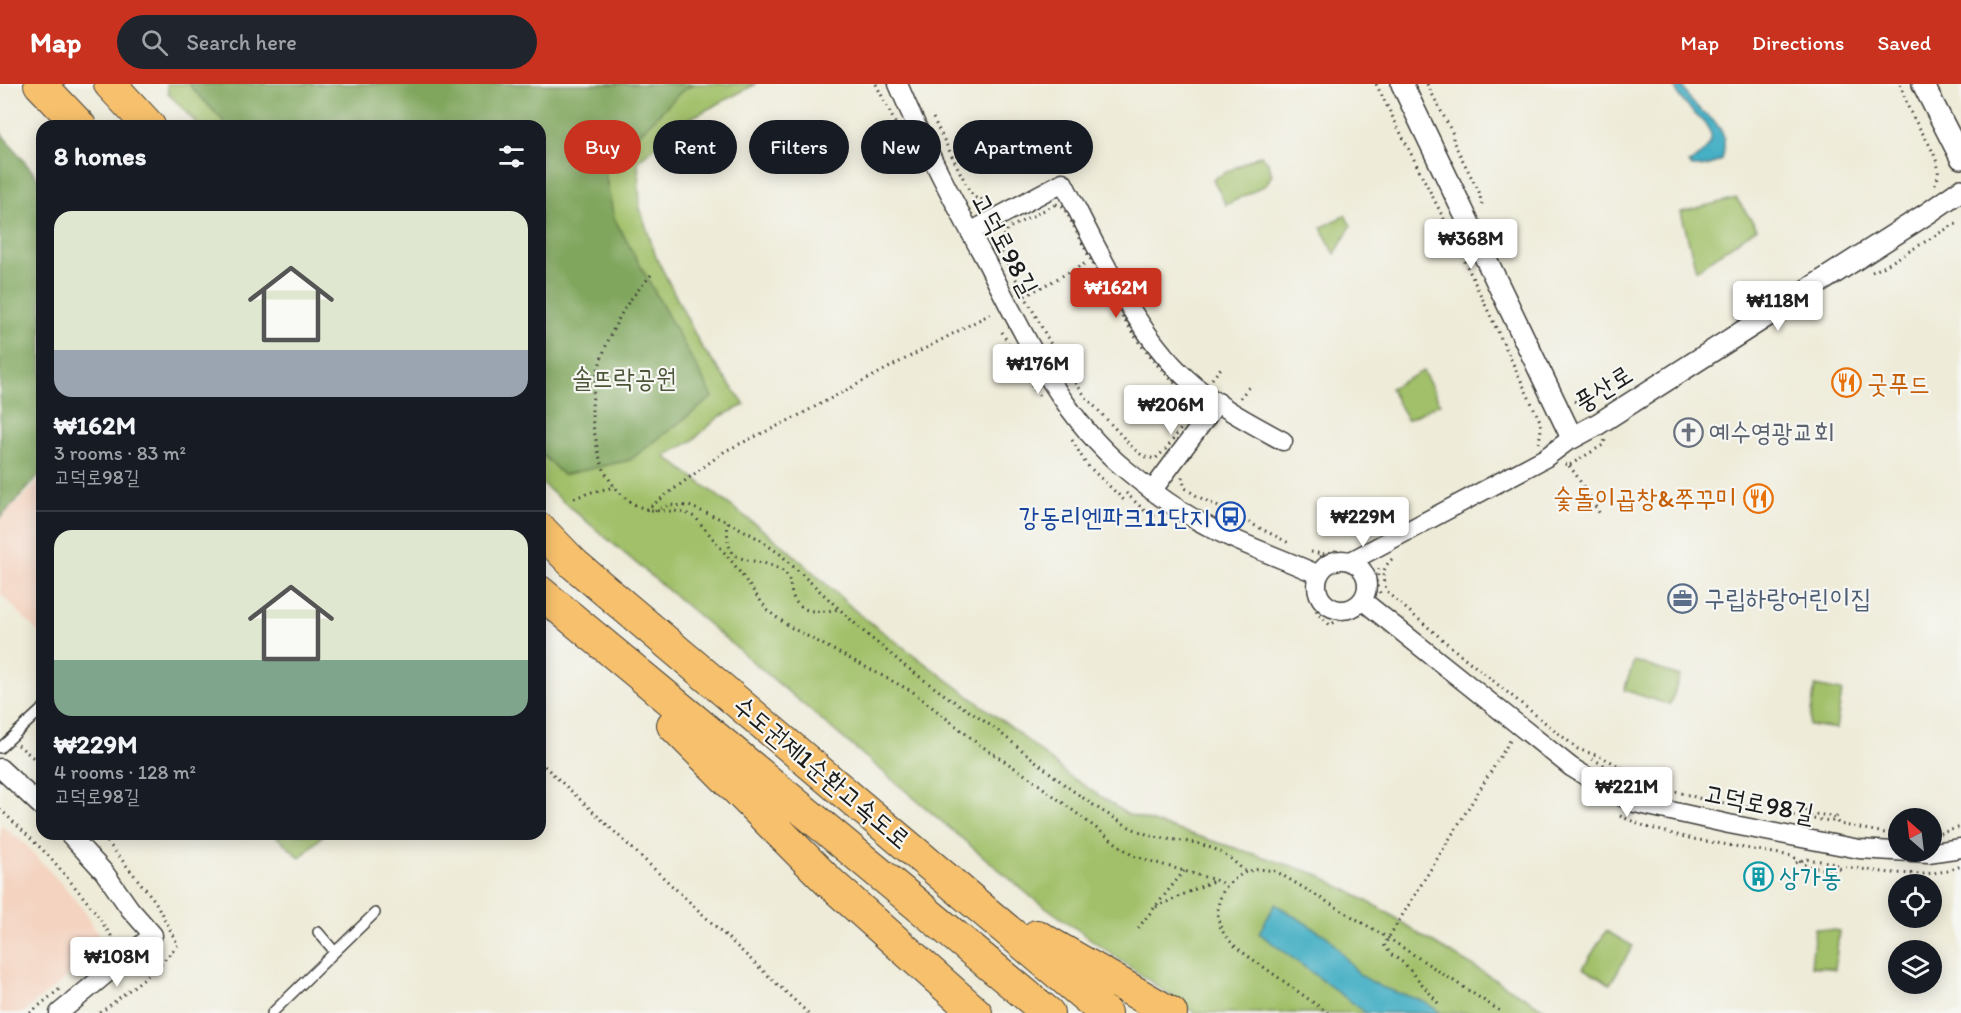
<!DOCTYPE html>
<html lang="en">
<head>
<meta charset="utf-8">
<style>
  :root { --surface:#171b24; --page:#20242c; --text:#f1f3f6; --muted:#9ea1a6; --line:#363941; --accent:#c8321e }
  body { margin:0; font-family:Itim,"Poor Story",sans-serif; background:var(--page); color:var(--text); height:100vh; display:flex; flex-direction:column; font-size:22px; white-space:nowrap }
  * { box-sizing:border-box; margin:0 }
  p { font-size:20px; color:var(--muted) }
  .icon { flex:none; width:33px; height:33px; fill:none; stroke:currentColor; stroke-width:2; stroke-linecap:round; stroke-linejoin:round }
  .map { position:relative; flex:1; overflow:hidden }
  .side { position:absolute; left:36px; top:36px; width:510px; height:720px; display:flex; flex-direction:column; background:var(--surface); border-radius:18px; box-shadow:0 3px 15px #0003 }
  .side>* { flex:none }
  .top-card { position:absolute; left:564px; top:36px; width:570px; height:54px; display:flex; gap:12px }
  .needle { width:39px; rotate:332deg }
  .tools { position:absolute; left:1888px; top:724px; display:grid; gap:12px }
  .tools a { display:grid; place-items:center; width:54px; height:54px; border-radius:50%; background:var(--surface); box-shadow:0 3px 15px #0003; font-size:30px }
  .price { position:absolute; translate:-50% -51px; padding:0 14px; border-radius:6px; background:#fff; color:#222; font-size:20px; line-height:39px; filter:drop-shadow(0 2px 3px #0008) }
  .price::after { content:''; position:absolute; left:50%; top:36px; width:18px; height:14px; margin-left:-9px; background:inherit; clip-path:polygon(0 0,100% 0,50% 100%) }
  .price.selected { background:var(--accent); color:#fff }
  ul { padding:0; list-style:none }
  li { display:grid; align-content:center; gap:12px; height:318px; padding:0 18px }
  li+li { border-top:2px solid var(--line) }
  li span { display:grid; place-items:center; height:186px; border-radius:18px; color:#555 }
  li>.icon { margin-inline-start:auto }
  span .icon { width:108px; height:108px; fill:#fffc; stroke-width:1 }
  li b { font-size:26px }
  h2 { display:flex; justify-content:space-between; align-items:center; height:72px; padding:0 18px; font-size:26px }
  .chip { padding:0 21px; border-radius:27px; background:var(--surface); box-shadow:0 3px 15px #0003; font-size:21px; line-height:54px }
  .chip.selected { background:var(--accent); color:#fff }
  header { display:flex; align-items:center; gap:36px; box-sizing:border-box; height:84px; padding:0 30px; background:var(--accent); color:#fff }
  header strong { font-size:28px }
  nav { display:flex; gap:33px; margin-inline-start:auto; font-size:21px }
  .search { width:420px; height:54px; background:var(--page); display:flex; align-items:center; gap:15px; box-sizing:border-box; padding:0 21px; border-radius:33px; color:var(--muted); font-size:22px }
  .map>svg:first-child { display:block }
</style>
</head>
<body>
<header>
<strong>Map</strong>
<div class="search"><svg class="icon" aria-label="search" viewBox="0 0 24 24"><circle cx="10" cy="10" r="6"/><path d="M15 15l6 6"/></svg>Search here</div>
<nav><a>Map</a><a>Directions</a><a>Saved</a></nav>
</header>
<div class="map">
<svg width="1961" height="929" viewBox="0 0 1961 929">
  <rect width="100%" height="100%" fill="#f6f6f2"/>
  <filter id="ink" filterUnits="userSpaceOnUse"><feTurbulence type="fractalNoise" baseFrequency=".0167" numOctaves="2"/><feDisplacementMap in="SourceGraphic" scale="12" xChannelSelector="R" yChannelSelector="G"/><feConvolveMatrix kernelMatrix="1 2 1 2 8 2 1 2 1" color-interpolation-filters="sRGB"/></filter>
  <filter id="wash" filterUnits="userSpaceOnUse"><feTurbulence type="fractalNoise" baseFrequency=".008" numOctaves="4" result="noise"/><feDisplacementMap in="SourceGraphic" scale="24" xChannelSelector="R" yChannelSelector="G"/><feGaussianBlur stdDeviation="1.35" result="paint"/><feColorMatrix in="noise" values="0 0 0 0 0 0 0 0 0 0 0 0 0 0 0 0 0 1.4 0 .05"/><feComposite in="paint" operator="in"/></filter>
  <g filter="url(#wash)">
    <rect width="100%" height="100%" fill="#eeebd8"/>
    <path fill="#f4d3c0" d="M42 395V552L0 509V435Z
      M0 740 24 759 66 805 85 828 105 862 23 929H0Z"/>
    <path fill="#a1c069" stroke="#5e6e42" stroke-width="1.5" d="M167 0H756L687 36 638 77 640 124 656 173 701 262 745 321 719 333 692 357 665 372 784 462 859 530 1016 647 1068 691 1127 730 1317 790 1385 827 1417 849 1551 929H1195L1030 812 540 398V42H199L168 9Z
      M1260 71 1268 78 1272 91 1266 101 1226 121 1213 95Z
      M1736 114 1757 144 1696 186 1681 128Z
      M1345 131 1351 142 1335 170 1321 144Z
      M1423 287 1440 319 1407 336 1390 304Z
      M1634 577 1680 592 1670 621 1624 606Z
      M1815 602 1842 607 1836 645 1809 641Z
      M274 750H324L300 774Z
      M1815 844 1839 847 1835 885 1811 882Z
      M1606 847 1633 862 1610 900 1583 884Z"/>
    <path fill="#80a65d" stroke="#4e613c" stroke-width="1.5" d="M190 0H694L682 7 604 85 614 134 713 313 630 376 563 391 540 368V42H228L190 2Z
      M0 48 42 99V389L0 434Z"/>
    <path fill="#45afc4" stroke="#306670" stroke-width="1.5" d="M1674 0H1683C1689 33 1735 30 1722 76 1712 81 1703 84 1692 83L1689 79C1743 45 1682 35 1674 0Z
      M1275 820 1328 853 1360 891 1381 903 1423 917 1441 929H1366L1259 849Z"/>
  </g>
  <g filter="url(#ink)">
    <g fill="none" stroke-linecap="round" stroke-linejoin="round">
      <defs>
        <path id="service" d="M0 664 42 625
          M318 848 335 868
          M272 929 375 829"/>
        <path id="minor" d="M898 0C924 62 955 120 987 179 1024 251 1061 332 1125 385 1151 407 1180 428 1211 444 1245 462 1284 475 1319 491
          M970 148 1063 98C1097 163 1133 246 1187 295 1215 321 1250 339 1283 357
          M1152 407 1218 318
          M1317 501a25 25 0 1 1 50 0a25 25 0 1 1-50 0Z
          M1351 477 1545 374 1572 354
          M1362 516 1571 683 1607 705 1635 719 1729 740 1859 765 1928 769 1961 764
          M0 684 42 723
          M59 929 153 851 130 825 104 788 69 750"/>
        <path id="tertiary" d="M1402 0 1572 354 1598 340 1928 129 1961 106
          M1923 0 1961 74"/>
        <path id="motorway" d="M40 0 80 42
          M110 0 149 42
          M540 445 574 480 1105 929
          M540 508 1048 929
          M673 641 827 796 976 929
          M1037 852 1171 929"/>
      </defs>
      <use href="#service" stroke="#3c3b38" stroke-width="12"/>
      <use href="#minor" stroke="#3c3b38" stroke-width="21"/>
      <use href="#tertiary" stroke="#3c3b38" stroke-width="24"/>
      <use href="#motorway" stroke="#3c3b38" stroke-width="34"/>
      <path stroke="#3c3b38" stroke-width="3" stroke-dasharray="1.5 4.5" stroke-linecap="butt" d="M876 0 907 63
        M1376 0 1458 163 1540 337 1541 345 1539 359
        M1427 0 1453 50V57L1479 108 1482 121
        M1900 0C1904 9 1906 19 1910 27 1919 47 1948 80 1935 100
        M933 34 970 108 976 114 991 118
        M1056 120 1062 122 1067 129C1093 179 1117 233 1153 276 1165 290 1179 303 1192 316L1195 322 1193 328 1167 364 1155 375 1143 372 1134 365 1085 312 1067 286 1055 268 1002 169V154L1007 145Z
        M1872 188 1883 183 1953 141 1961 139
        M651 191C642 202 632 212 625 224 607 253 592 293 592 328 592 337 594 347 596 356 599 379 608 400 627 415 653 436 672 419 696 434L733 479 768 527 790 543 913 608 980 661 1030 694 1133 772 1215 796 1226 801
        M1025 212 1086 179
        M1002 248 1030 298 1039 312
        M1212 295 1221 284
        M1240 314 1249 303
        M1574 317 1589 324
        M1072 356 1086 380 1126 418
        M1565 380 1568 382 1603 361 1605 356
        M1569 382 1575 389 1600 430
        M1182 393 1185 404 1197 412 1289 459
        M1126 409 1148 430 1158 433
        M574 414 592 408 615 403
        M646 426 725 367 792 335 992 229
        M655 427 668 421 689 422 728 438 754 452 780 470 864 548 905 582 946 612 993 643 1069 704 1099 725 1131 744 1154 753 1197 759 1217 766 1231 775 1246 788
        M728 438C723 488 752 469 781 486 789 490 789 497 791 505 795 531 818 529 839 525
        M1311 468 1323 470 1339 466
        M1320 473 1337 470
        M1392 475C1380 486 1381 498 1390 511L1456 567 1578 665 1604 674 1630 688 1660 697
        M1308 504 1314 515 1317 529 1330 541 1338 536 1355 532
        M1380 509 1376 499 1380 481
        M18 661 42 681
        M1592 675 1628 693 1661 703 1702 715 1806 734 1813 730 1832 732 1839 740 1885 749
        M540 678 808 929
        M1711 718 1713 708
        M0 725 51 774 94 826 111 852 110 864
        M1806 726 1813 735 1832 737 1839 731
        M1620 732 1647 743 1673 750 1693 755 1792 772 1807 782 1829 786 1846 783 1890 789 1925 790 1947 787 1961 782
        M1934 751 1961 743
        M1796 779 1805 775 1836 779 1840 787
        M1156 823 1213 797
        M1138 844 1184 787
        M1438 919 1405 880 1392 871 1384 861 1511 655
        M30 929 61 904
        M100 929 156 885 178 861 155 817 101 750
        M1328 929C1307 914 1286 899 1265 884 1251 874 1232 863 1223 848 1214 833 1217 809 1231 798 1246 785 1259 783 1277 788L1388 854 1503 929"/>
      <use href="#service" stroke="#fff" stroke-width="9"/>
      <use href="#minor" stroke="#fff" stroke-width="18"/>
      <use href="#tertiary" stroke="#fff" stroke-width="21"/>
      <use href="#motorway" stroke="#f7c06c" stroke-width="32"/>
    </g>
  </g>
  <defs>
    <symbol id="restaurant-ring" viewBox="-11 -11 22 22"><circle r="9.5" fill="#f6f6f2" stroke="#e8710a" stroke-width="1.5"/><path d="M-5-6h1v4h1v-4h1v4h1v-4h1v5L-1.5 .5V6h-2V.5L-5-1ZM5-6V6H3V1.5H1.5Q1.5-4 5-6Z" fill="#e8710a"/></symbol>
    <symbol id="church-ring" viewBox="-11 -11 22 22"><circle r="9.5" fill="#f6f6f2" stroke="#6b7280" stroke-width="1.5"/><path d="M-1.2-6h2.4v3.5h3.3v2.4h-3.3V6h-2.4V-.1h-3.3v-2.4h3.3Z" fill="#6b7280"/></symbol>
    <symbol id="bus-ring" viewBox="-11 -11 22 22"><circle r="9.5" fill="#f6f6f2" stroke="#1a4fb4" stroke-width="1.5"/><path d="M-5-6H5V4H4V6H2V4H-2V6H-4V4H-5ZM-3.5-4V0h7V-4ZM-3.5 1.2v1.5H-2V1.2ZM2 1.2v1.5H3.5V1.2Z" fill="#1a4fb4"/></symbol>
    <symbol id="office-ring" viewBox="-11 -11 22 22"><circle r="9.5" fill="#f6f6f2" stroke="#5c6f8a" stroke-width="1.5"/><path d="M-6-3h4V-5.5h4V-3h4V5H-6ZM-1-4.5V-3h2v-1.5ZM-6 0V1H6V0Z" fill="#5c6f8a"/></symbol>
    <symbol id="building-ring" viewBox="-11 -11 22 22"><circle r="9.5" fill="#f6f6f2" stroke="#0f9aa8" stroke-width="1.5"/><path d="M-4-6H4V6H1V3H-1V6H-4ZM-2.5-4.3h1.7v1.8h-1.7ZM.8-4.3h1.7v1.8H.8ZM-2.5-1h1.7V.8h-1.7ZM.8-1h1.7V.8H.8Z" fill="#0f9aa8"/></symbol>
  </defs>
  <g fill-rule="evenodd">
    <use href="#restaurant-ring" x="1830" y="282" width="33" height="33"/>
    <use href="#church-ring" x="1672" y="332" width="33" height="33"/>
    <use href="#restaurant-ring" x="1742" y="398" width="33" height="33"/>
    <use href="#bus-ring" x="1214" y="416" width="33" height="33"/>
    <use href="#office-ring" x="1666" y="498" width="33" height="33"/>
    <use href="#building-ring" x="1742" y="776" width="33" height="33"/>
  </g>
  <g text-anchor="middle" stroke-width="4.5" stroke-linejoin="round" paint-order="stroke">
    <g font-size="26" fill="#1c1c1c" stroke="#f6f6f2">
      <text transform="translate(1005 160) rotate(62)" y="9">고덕로98길</text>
      <text transform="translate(1603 304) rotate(-32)" y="9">풍산로</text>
      <text transform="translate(822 688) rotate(40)" y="9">수도권제1순환고속도로</text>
      <text transform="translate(1759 719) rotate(11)" y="9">고덕로98길</text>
    </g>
    <g font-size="26" fill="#4b5537" stroke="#f6f6f2">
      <text x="624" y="303">솔뜨락공원</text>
    </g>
    <g font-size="26" fill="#c56008" stroke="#f6f6f2" text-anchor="start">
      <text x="1867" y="308">굿푸드</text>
      <text x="1737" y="423" text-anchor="end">숯돌이곱창&amp;쭈꾸미</text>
    </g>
    <g font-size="26" fill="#5b616d" stroke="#f6f6f2" text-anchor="start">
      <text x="1709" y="357">예수영광교회</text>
    </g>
    <g font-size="26" fill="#164399" stroke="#f6f6f2" text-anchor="end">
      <text x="1210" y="442">강동리엔파크11단지</text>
    </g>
    <g font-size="26" fill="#4e5e75" stroke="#f6f6f2" text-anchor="start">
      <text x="1704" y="523">구립하랑어린이집</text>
    </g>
    <g font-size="26" fill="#0d838f" stroke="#f6f6f2" text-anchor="start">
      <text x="1779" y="802">상가동</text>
    </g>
  </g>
</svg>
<div class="tools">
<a><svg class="needle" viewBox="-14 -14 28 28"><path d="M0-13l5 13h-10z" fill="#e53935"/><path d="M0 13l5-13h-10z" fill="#9ea1a6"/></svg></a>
<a><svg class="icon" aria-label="locate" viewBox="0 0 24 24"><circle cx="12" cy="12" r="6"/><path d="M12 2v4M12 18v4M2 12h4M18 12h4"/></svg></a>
<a><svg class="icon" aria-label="layers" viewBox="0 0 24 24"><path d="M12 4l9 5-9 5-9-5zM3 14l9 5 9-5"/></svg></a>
</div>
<b class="price" style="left:1471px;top:186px">₩368M</b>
<b class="price selected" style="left:1116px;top:235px">₩162M</b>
<b class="price" style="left:1778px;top:248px">₩118M</b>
<b class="price" style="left:1038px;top:311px">₩176M</b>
<b class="price" style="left:1171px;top:352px">₩206M</b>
<b class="price" style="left:1363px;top:464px">₩229M</b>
<b class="price" style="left:1627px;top:734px">₩221M</b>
<b class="price" style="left:117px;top:904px">₩108M</b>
<div class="top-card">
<a class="chip selected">Buy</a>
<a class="chip">Rent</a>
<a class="chip">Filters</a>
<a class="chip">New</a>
<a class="chip">Apartment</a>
</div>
<section class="side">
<h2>8 homes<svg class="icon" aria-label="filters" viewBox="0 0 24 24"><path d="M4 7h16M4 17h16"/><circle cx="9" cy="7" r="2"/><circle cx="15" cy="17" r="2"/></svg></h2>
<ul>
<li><span style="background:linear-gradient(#dfe7d0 75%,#9aa5b1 0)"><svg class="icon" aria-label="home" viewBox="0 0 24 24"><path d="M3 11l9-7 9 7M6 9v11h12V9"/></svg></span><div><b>₩162M</b><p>3 rooms · 83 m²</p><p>고덕로98길</p></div></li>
<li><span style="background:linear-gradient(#dfe7d0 70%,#7fa58c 0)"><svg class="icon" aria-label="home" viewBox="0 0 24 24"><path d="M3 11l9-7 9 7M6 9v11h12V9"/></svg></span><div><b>₩229M</b><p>4 rooms · 128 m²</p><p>고덕로98길</p></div></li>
</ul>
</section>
</div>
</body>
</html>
